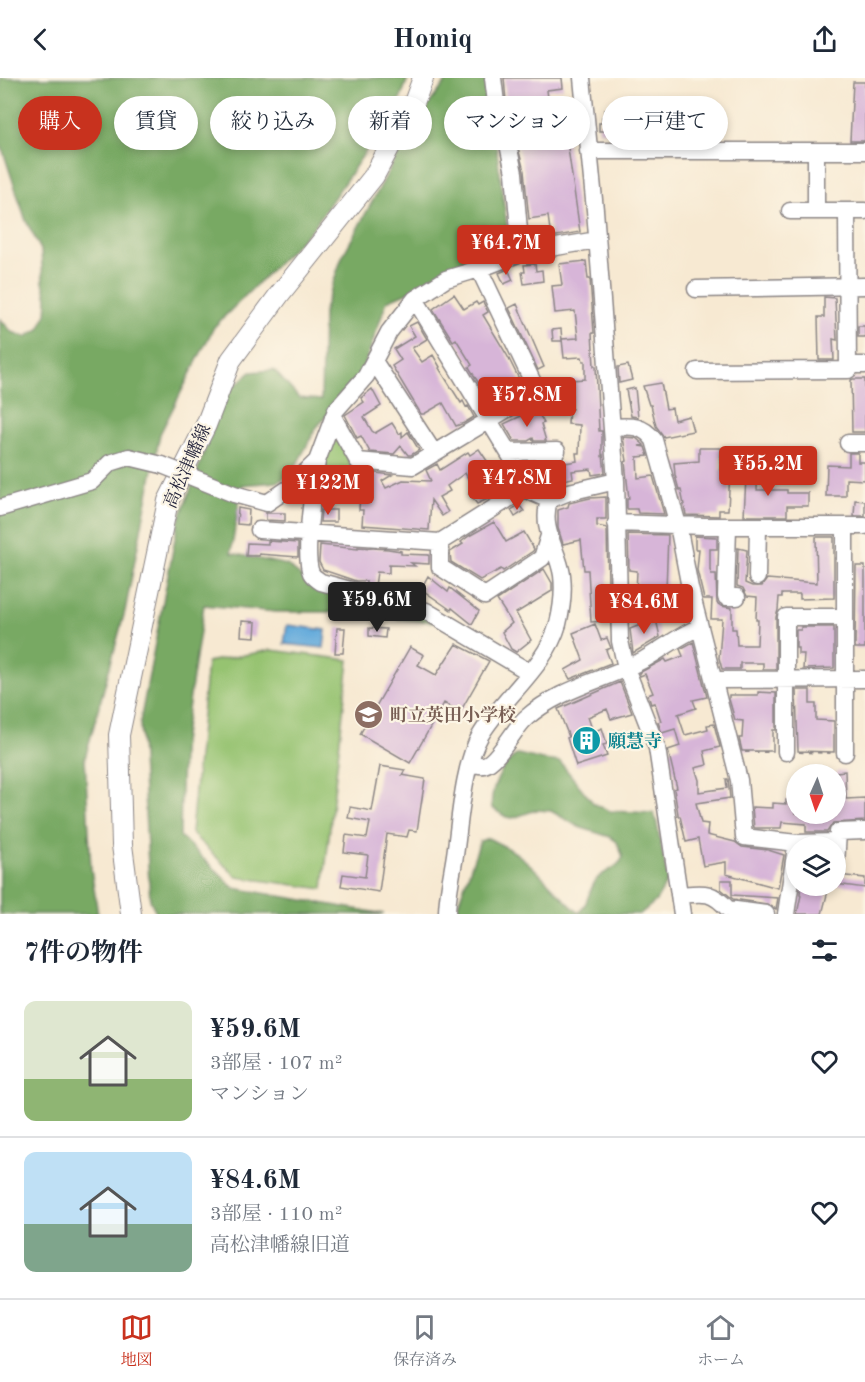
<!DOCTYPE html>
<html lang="ja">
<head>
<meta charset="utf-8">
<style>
  :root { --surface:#fff; --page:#f2f2f3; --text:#1f2937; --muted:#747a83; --line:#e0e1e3; --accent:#c8321e }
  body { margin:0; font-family:"Old Standard TT","Noto Serif JP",serif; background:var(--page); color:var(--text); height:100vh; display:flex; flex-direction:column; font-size:22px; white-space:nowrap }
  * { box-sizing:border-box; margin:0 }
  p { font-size:20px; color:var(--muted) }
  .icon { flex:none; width:33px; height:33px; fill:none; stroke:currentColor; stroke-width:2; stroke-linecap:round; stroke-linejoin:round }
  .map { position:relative; height:836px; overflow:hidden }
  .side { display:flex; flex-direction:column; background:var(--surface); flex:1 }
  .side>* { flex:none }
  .hud { position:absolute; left:18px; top:18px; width:830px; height:54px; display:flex; gap:12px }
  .needle { width:39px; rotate:183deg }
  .controls { position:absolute; left:786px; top:686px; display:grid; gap:12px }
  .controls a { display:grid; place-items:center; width:60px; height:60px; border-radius:50%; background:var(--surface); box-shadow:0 3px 9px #0003; font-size:30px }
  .price { position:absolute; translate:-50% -51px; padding:0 14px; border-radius:6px; background:var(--accent); color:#fff; font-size:20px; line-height:39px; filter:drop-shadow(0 2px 3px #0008) }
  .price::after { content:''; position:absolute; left:50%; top:36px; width:18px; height:14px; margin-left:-9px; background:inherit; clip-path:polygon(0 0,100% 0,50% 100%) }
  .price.selected { background:#222; color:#fff }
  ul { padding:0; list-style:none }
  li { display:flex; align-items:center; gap:18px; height:150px; padding:0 24px }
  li+li { border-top:2px solid var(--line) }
  li span { display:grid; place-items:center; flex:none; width:168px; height:120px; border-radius:12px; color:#555 }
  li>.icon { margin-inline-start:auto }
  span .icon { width:72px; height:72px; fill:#fffc; stroke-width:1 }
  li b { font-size:26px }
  h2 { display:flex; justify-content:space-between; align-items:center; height:72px; padding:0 24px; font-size:26px }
  .pill { padding:0 21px; border-radius:27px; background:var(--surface); box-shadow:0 3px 9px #0003; font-size:21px; line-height:54px }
  .pill.selected { background:var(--accent); color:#fff }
  header { display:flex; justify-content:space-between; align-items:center; height:78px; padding:0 24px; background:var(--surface); font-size:27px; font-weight:700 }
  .menu { display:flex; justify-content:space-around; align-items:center; height:84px; border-top:2px solid var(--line); background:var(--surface); font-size:16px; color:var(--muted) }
  .menu a { display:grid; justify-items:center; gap:3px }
  .menu .selected { color:var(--accent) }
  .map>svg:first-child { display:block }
</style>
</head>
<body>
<header><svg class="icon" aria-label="back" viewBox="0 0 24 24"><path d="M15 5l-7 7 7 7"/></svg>Homiq<svg class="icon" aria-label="share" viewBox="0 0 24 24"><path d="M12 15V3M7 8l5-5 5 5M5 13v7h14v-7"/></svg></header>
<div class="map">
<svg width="865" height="836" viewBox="0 0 865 836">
  <rect width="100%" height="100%" fill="#fcf5e5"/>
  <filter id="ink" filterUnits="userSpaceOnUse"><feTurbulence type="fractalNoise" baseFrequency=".0167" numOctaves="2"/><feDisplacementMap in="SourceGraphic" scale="12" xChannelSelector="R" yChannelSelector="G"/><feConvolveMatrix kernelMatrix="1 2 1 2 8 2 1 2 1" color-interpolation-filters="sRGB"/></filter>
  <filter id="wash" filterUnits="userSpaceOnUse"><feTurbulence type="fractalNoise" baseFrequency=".008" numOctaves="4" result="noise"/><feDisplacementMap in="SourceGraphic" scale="24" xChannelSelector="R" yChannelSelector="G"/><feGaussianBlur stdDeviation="1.35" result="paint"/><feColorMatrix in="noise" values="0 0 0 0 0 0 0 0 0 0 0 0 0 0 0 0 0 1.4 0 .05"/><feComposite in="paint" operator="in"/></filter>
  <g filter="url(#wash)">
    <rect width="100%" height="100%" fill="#f7e9d2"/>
    <path fill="#96c371" stroke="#5c7256" stroke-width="1.5" d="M331 357H337L354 394 321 392Z
      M271 572 349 582 323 811 237 799 191 755 207 584Z"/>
    <path fill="#78a963" stroke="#4d664f" stroke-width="1.5" d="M0 0H408L399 25 313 150 214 249 160 356 125 533 85 680 91 791 98 836H0V241L12 254 26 259 39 251 46 237 47 220 43 204 41 172 26 143 0 64Z
      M449 0H487L510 170 387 223 360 300 317 349 291 397 277 404 242 407 231 475 287 487 307 503 423 537 433 544 326 534H276L204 527 182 671 180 758 234 810 384 836H157L150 822 140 644 178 445 226 315 251 294 274 292 299 320 321 322 323 235 342 179 416 43Z
      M518 676 543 682 560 684 594 726 610 733 653 735 656 741 668 802 656 823 640 836H457L458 826 480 763 488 760C499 766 512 771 521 779 543 796 559 818 579 835 589 826 588 811 597 801 605 792 618 791 623 779L617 764 610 759 579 749 551 733 536 732 513 740 506 739 492 730C489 713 503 684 518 676Z"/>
    <path fill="#65abdb" stroke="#44668b" stroke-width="1.5" d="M287 547 326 552 324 570 284 566Z"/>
    <g id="blocks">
      <path fill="#d7b5d8" d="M504 0H562L563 10 547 12 550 36 563 35 580 154 551 159 548 138 529 141 524 93 506 23Z
        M853 4H865V63H850Z
        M604 32H614V38H629V58L638 57V63H613L612 53H599V45H602V39L604 40Z
        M586 183 588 201H590L594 255H592L594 288H596L599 353H602V378L603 377 605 395 592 397 591 391 572 393 573 400 563 402V405L549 411 542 408V403H538L533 390 577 383 576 375H579L580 347 568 346 569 331H572L571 302 585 301V283H583L582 279 564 280 562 261 578 260 575 233 555 235 552 208 562 207 559 186Z
        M535 186 536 193 542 192 543 203 524 206 522 194H525L524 187Z
        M508 191 513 202 504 206 499 195Z
        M454 216 464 231 476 224 478 227 483 224 488 234 483 237 507 277 523 309 499 324 492 312 485 316 469 289 472 287 456 261 453 263 433 231Z
        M824 219 835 220 837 262 833 261 834 282H819L818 239H824Z
        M517 226 544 289 538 292 509 230Z
        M417 244 427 261 412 270 422 284 433 277 440 289 439 290 461 325 463 323 466 329 468 328 474 339 464 345 456 348 443 325 424 336H421L392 288 401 282 394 271 415 258 409 248Z
        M858 248H865V259H858Z
        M561 251 562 263H553L552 252Z
        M628 287 632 302 619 305 618 289Z
        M853 301H865V354H852L851 302Z
        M661 305 666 331 672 330 674 342 689 338 693 353 664 359 656 348 651 327H649L643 308Z
        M635 310 638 339 631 338 626 312Z
        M372 311 381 328 364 339 372 353 375 355 392 345 399 356 402 354V359L408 354 419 372 411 377H408L401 368 394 376 370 374 361 358 357 360 345 337 364 324 361 320Z
        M536 331 544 345 541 346 546 363H534L533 360 528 363H514L504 346Z
        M623 359 636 360 644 367 639 368 645 369 648 378 637 379 638 400 653 398 664 436 638 435 637 431H627V421H629L625 384 627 383Z
        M699 370H721L720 392H730L728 432H719V438L686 437 681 412H679L675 397 674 385 699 383Z
        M479 371 502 405 488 414 492 419 477 426 469 416 475 412 465 395 447 408 450 413 439 419 448 434 442 438 431 422 429 452 362 447 363 432H359L360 416 338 414V402L360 403 361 395 367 396V394L392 397 382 403 386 410 403 402 431 403 426 392 437 386 440 392 468 374 470 377Z
        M790 372H810V389H790Z
        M849 375H858V384H865V402L846 401V418H826L827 387 849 388Z
        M747 380 758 381 757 412H787V415H808V428H787V438H744Z
        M326 393 333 394 332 407H324Z
        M606 419V441H597V448L607 450 608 507H606L607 526H604L605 543 591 544 588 492H584L581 462 563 466 558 450V432L568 429 569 425 590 420Z
        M855 422 865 423V438H854Z
        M519 427 524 433 515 439 511 432Z
        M238 430 249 432 248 447 237 446Z
        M321 432H336V444H320Z
        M266 435H285V443L266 442Z
        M494 444 506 464 524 454 534 471 533 473 503 493 501 491 480 502 451 484 450 474 463 466 461 464 469 458Z
        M628 456 668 457 666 511 680 513 683 525 653 524 656 539 630 541 629 514H636L637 493 629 492Z
        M695 458 717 459V471H710V492L711 496H716L717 525 721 528 732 530V551H736L737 567H757L758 542H756L757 519 747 518 743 510 737 508 738 470 747 472 745 505 752 508H762L767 501 817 505 816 459H834V520L800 521V516H782V519H779L778 532 776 539V591H763V585H740V591H722L719 580 722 541H711L712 521H704L697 492 699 471H695Z
        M268 463 298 465V479L259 476V478H246L247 465 268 466Z
        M320 467 358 471V469L388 471 401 473V476L429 477V486L411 485 415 488 389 487V495L377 494 375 508 366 506V503H356L323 492 319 484Z
        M856 488H865V570H855Z
        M544 491 552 505V513L516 535 531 562 516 574 511 571 502 554 512 545 497 522Z
        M428 498 448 514 450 510 479 533 472 546 452 530 451 532 421 511Z
        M656 541 660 559 633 575 630 551Z
        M242 543 256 544 255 559 241 558Z
        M595 546 601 562 607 560 611 570 606 572 611 585 570 601 565 592 583 582 573 555Z
        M801 549H834V590L803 591 804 576H798V570H796V552H801Z
        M337 550H345L343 575H335Z
        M369 550 386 551 385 560 369 558Z
        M693 564 707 619 693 622 696 630 678 636 685 657 708 651 707 647 714 646 720 669 704 673 707 687 695 690 699 702V714L727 710 726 701H728L730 720 696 725 701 745 708 746 707 757 735 764 742 769 768 772 784 777 778 810 726 796V784L703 788 698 761 686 764 680 738H678V736L674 711 677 710 668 672 680 668 675 651 662 655 658 644 661 643 655 625 651 626 648 617 653 615 645 596 640 598 639 595 665 581 667 584 683 578 680 571Z
        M456 566 489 583 460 634 444 625 410 685 360 656 410 569 424 577 418 587 436 597Z
        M620 604 632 635 611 641 607 631 588 639 593 654 602 650 607 666 603 667 607 678 576 688 567 660 569 659 558 631Z
        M796 612H810V626H816V642L834 643V674L798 673Z
        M758 614 776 615V652H773V673H742L739 660H742L743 643 735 642 729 621V617H758Z
        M380 688 405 692 402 697 425 701 417 753 409 752 407 759 387 756 379 814 341 808 343 796 365 799 368 777 344 774 346 757 367 760 370 744 348 740 350 729 372 733Z
        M845 693 846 721 865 720V743L833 745 827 754H806V746L782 744 781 750H754L752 729 773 730V725L786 726V722L796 723 795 735H836V694Z
        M837 797 865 800V810L836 806Z
        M721 802H732V817L778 820 776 831 767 826 733 821 721 811Z
        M801 807 829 809 822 836H797L801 817 800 816Z"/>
    </g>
  </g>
  <g filter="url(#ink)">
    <use href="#blocks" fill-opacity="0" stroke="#8c8686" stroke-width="1.5"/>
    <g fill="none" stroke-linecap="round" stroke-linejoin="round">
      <defs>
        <path id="minor" d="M493 0 496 25 508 66 514 95 521 175
          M582 0 595 132 616 403 620 563 626 590 657 670 682 836
          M588 73H865
          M816 73V133
          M790 133H865
          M847 133 848 292
          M696 211 865 208
          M415 221 533 415 549 422
          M374 283 434 375
          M697 293 848 292 854 287H865
          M333 339 358 383 413 388 537 313 479 191
          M612 349C630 348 642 346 654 362L678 447 690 510 739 702 744 759 797 765 837 764
          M848 365H865
          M510 374 557 373
          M317 383C314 405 303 477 311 495 313 499 317 501 321 504L426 533 529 594
          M202 403 234 416 267 425 289 410 317 383 336 332 366 298 389 254 415 221 446 201 479 191 521 175 597 162
          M0 430 92 403 110 385 129 379 162 387
          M616 445 705 448H865
          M728 448 726 519H737
          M259 452 440 464V489L485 518 542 480 549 458
          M440 464 529 408
          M757 499 758 448
          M715 602 865 601
          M786 674V539H845
          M845 675V448
          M471 684C475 686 480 688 484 687 498 684 514 650 526 640 560 610 606 602 645 581 664 570 680 557 700 549
          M836 787 838 754 865 753
          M679 817C703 815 711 812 728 831L766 836
          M447 836C447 817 452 797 455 777 460 743 463 688 480 658 502 620 546 589 558 546 562 530 564 514 562 497 558 471 540 452 549 422L569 414 616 403
          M786 836 796 769"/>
        <path id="major" d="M131 836 122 767 119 657 168 423 206 347 231 282 279 217 374 98 415 22 423 0"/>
      </defs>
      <use href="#minor" stroke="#8c8686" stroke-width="19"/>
      <use href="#major" stroke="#8c8686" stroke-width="22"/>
      <path stroke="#8c8686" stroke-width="2" stroke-dasharray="4.5 4.5" stroke-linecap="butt" d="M745 674H772
        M799 674 832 675"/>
      <use href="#minor" stroke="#fff" stroke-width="16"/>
      <use href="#major" stroke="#fff" stroke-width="20"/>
      <defs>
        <path id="minor-bridge" d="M162 387 202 403"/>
      </defs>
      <use href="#minor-bridge" stroke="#8c8686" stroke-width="19" stroke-linecap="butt"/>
      <use href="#minor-bridge" stroke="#fff" stroke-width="16"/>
    </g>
  </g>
  <defs>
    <symbol id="school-disc" viewBox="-11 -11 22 22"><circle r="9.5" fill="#8d6e63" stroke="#fcf5e5"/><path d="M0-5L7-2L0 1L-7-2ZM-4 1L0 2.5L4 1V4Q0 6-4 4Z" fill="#fff"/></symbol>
    <symbol id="building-disc" viewBox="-11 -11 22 22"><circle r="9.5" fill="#0f9aa8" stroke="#fcf5e5"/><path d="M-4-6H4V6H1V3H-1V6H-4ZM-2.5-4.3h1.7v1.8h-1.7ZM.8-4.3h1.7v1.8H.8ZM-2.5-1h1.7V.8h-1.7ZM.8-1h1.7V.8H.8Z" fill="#fff"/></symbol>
  </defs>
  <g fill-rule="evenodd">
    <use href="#school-disc" x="352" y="620" width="33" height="33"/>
    <use href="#building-disc" x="570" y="646" width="33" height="33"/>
  </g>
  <g text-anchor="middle" stroke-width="4.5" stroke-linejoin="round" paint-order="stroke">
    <g font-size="18" fill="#22223b" stroke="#fcf5e5">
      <text transform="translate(187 388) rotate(-66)" y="6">高松津幡線</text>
    </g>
    <g font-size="18" font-weight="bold" fill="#785e54" stroke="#fcf5e5" text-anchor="start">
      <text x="390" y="643">町立英田小学校</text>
    </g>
    <g font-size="18" font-weight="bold" fill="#0d838f" stroke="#fcf5e5" text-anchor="start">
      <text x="608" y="669">願慧寺</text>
    </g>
  </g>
</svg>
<div class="controls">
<a><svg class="needle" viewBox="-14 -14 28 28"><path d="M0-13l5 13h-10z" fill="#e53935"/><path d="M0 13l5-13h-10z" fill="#747a83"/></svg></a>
<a><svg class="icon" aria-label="layers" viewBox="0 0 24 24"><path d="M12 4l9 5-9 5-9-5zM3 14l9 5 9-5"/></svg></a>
</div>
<b class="price" style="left:506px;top:198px">¥64.7M</b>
<b class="price" style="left:527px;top:350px">¥57.8M</b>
<b class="price" style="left:768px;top:419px">¥55.2M</b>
<b class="price" style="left:517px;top:433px">¥47.8M</b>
<b class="price" style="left:328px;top:438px">¥122M</b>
<b class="price selected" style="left:377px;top:555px">¥59.6M</b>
<b class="price" style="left:644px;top:557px">¥84.6M</b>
<div class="hud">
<a class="pill selected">購入</a>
<a class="pill">賃貸</a>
<a class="pill">絞り込み</a>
<a class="pill">新着</a>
<a class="pill">マンション</a>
<a class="pill">一戸建て</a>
</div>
</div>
<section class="side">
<h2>7件の物件<svg class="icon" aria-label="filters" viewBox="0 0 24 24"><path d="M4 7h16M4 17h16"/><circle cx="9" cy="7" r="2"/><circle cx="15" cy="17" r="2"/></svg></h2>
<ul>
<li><span style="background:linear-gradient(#dfe7d0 65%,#8fb573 0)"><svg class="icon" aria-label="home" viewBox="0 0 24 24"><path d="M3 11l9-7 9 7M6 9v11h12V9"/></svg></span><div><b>¥59.6M</b><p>3部屋 · 107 m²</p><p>マンション</p></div><svg class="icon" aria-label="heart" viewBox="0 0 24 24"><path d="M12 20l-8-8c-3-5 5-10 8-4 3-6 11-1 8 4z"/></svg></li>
<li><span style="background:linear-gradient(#bfe0f5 60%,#7fa58c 0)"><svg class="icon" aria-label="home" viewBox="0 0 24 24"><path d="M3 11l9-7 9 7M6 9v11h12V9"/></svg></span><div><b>¥84.6M</b><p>3部屋 · 110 m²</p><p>高松津幡線旧道</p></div><svg class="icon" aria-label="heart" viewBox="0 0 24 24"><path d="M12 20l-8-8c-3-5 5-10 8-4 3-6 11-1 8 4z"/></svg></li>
</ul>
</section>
<nav class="menu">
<a class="selected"><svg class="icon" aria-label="map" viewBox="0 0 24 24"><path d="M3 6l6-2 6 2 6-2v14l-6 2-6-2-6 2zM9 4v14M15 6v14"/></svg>地図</a>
<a><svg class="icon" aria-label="saved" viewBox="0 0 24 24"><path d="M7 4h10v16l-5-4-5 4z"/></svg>保存済み</a>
<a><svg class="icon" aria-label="home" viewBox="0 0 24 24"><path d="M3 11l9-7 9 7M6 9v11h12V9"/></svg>ホーム</a>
</nav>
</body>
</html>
